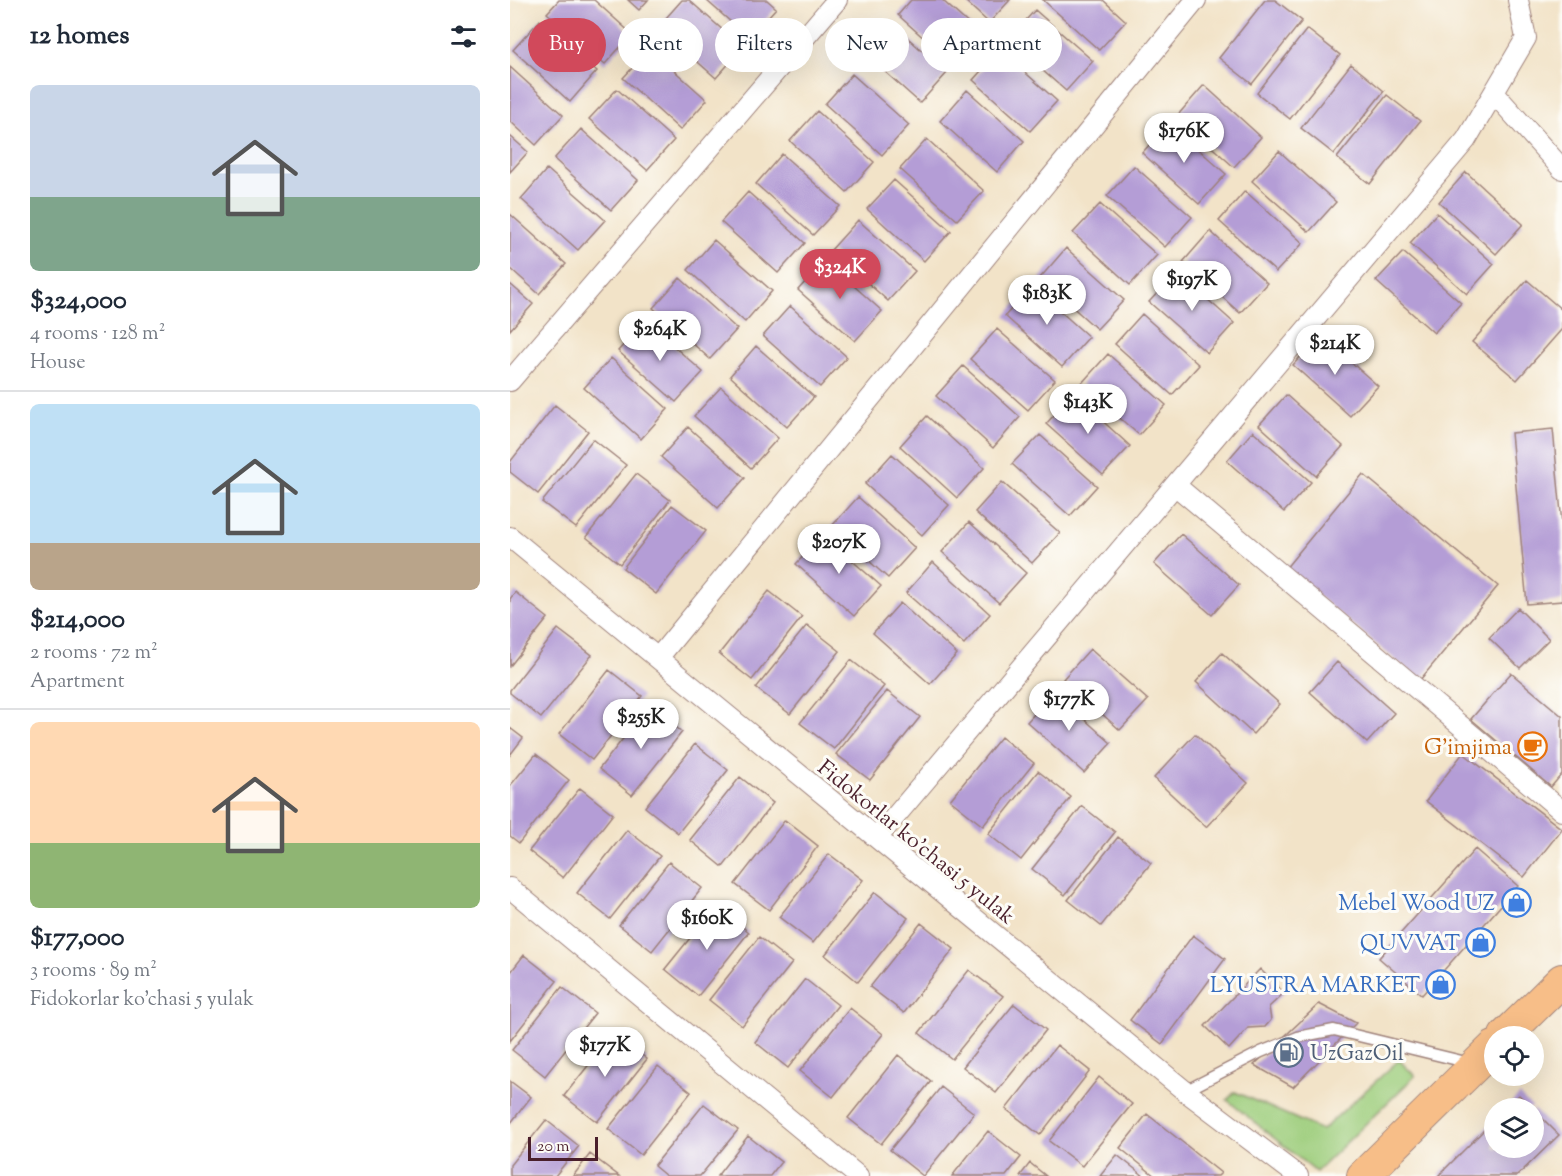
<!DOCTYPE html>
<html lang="en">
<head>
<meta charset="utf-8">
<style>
  :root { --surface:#fff; --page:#f2f2f3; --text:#1f2937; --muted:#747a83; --line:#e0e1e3; --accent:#d1495b }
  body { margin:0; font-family:"Sorts Mill Goudy",serif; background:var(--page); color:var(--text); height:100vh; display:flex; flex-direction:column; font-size:22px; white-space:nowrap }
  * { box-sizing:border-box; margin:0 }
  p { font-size:20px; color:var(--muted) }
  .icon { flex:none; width:33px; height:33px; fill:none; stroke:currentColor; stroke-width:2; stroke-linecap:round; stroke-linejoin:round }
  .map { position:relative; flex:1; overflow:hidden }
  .drawer { display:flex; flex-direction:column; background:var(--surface); width:510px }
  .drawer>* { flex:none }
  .hud { position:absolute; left:18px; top:18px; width:570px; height:54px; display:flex; gap:12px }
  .buttons { position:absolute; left:974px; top:1026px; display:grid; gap:12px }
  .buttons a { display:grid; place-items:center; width:60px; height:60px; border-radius:50%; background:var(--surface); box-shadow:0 6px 24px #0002; font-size:30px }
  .scale { position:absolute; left:18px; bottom:15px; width:70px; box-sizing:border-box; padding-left:6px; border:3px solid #4a1f2b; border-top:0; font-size:16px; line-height:21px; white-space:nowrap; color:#4a1f2b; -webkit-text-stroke:4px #fdfcf7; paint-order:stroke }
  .price { position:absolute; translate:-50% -51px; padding:0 14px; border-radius:21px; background:#fff; color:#222; font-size:20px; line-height:39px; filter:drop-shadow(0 2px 3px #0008) }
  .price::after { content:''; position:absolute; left:50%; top:36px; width:18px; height:14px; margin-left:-9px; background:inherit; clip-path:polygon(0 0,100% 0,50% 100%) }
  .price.selected { background:var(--accent); color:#fff }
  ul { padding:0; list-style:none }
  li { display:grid; align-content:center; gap:12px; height:318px; padding:0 30px }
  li+li { border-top:2px solid var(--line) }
  li span { display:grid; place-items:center; height:186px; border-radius:9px; color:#555 }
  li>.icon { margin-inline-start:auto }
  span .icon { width:108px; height:108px; fill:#fffc; stroke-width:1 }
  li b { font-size:26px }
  h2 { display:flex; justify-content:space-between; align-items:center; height:72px; padding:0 30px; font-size:26px }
  .tag { padding:0 21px; border-radius:27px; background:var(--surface); box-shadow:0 6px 24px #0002; font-size:21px; line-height:54px }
  .tag.selected { background:var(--accent); color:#fff }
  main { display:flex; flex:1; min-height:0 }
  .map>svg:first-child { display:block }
</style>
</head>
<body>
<main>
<section class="drawer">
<h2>12 homes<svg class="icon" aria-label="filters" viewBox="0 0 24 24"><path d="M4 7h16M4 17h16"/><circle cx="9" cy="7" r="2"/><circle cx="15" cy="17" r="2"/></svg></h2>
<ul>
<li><span style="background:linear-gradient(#c9d6e8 60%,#7fa58c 0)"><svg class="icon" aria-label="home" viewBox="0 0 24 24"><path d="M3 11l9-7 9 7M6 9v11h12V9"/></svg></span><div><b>$324,000</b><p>4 rooms · 128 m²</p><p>House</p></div></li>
<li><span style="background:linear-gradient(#bfe0f5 75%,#b9a48a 0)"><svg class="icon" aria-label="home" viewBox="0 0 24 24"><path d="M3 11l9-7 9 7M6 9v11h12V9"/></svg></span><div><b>$214,000</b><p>2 rooms · 72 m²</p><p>Apartment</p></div></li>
<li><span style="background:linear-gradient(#ffd9b3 65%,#8fb573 0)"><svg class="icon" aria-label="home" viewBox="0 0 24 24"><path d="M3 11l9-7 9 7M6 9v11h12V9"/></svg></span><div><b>$177,000</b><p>3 rooms · 89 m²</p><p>Fidokorlar ko'chasi 5 yulak</p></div></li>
</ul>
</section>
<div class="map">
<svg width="1052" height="1176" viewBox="0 0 1052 1176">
  <rect width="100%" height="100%" fill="#fdfcf7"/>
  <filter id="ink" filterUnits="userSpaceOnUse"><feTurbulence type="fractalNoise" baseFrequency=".0167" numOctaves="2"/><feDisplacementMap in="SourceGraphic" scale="12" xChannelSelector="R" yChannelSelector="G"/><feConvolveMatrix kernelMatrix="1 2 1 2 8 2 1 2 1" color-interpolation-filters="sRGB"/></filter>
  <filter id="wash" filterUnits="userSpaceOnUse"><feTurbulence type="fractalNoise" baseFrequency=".008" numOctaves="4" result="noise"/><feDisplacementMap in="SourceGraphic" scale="24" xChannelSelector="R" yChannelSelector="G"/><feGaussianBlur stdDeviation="1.35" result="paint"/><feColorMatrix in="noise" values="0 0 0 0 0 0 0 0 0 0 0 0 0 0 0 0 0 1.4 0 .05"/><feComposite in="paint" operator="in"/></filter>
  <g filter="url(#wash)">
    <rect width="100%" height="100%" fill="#f2e3c8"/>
    <path fill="#9dcd7c" stroke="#747654" stroke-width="1.5" d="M889 1060 905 1076 806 1172 717 1100 725 1092 812 1130Z"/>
    <g id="blocks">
      <path fill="#b49dd6" d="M49 0H84L122 34 95 64 37 13Z
        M118 0H138L129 10Z
        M172 0H179L233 48 206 78 148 27Z
        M196 0H257L266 8 239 38Z
        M401 0H432L472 36 445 66 388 15Z
        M454 0H500L479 23Z
        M533 0H593L616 21 589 50Z
        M755 0H765L792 21 742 84 709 58Z
        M525 10 583 61 556 91 498 40Z
        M30 20 87 71 60 102 3 50Z
        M380 22 437 73 410 103 353 52Z
        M797 29 830 55 780 119 747 93Z
        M140 49 197 100 170 130 113 78Z
        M490 50 547 101 520 131 463 80Z
        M841 64 874 91 824 154 791 128Z
        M0 67 53 115 26 145 0 121Z
        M342 74 399 125 372 155 315 104Z
        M694 85 751 137 724 167 667 116Z
        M107 89 164 140 137 170 79 119Z
        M457 90 514 141 487 172 430 121Z
        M877 95 910 121 860 184 827 158Z
        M307 111 364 162 337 192 280 141Z
        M659 123 716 174 689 204 632 153Z
        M71 129 128 180 101 210 44 159Z
        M0 136 18 152 0 172Z
        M417 139 474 191 447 220 390 169Z
        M769 151 826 202 799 232 742 181Z
        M272 154 330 206 303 235 246 184Z
        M624 166 682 217 655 247 597 196Z
        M37 169 95 220 68 250 11 199Z
        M956 172 1013 224 986 254 929 202Z
        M384 180 441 231 414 261 357 209Z
        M735 191 793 243 766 272 709 221Z
        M238 192 295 243 268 273 211 222Z
        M590 204 647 255 620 285 563 233Z
        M927 213 984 264 957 294 900 243Z
        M0 214 56 264 29 294 0 268Z
        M348 220 405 271 378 301 321 250Z
        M700 231 757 283 730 313 673 262Z
        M204 240 262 291 235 322 178 270Z
        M556 248 614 300 587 329 530 278Z
        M893 252 951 303 924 333 866 281Z
        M315 260 372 311 345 341 288 290Z
        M667 272 724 323 697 353 639 302Z
        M170 278 227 329 200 359 143 308Z
        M1017 280 1052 310V329L1007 380 962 342Z
        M0 284 23 304 0 330Z
        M522 286 579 337 552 367 495 316Z
        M280 306 337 357 310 387 253 336Z
        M632 314 689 365 662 395 605 344Z
        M135 321 193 372 166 402 108 351Z
        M487 329 545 380 518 410 460 359Z
        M810 335 868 386 840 416 783 365Z
        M246 346 304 397 277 427 220 376Z
        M598 354 656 405 629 435 571 384Z
        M101 358 158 409 131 439 74 388Z
        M453 366 510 417 483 448 426 396Z
        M211 387 268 438 241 468 184 416Z
        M563 394 620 446 593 475 536 424Z
        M776 395 833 446 806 476 749 425Z
        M45 405 78 431 28 494 0 472V462Z
        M417 416 474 468 447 498 390 446Z
        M178 427 235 478 208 508 151 457Z
        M1043 429 1052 524V601L1017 604 1001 433Z
        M743 431 801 482 774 512 717 461Z
        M530 435 587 486 560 516 502 464Z
        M83 439 116 465 66 528 32 502Z
        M382 454 439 505 412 535 355 484Z
        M126 474 160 500 110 564 76 537Z
        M853 474 988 586 910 680 775 569Z
        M492 482 550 533 522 563 465 512Z
        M348 497 405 548 378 578 321 527Z
        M162 505 196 531 146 594 113 568Z
        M459 522 516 573 489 603 432 552Z
        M671 534 729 585 702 615 644 564Z
        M313 535 371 586 344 616 286 564Z
        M423 562 480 614 454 644 396 593Z
        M259 591 292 617 242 680 209 654Z
        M5 592 38 618 0 666V599Z
        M390 603 447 654 420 684 363 633Z
        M1008 608 1039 639 1010 668 979 638Z
        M297 625 330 651 280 714 246 688Z
        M48 629 82 655 31 718 0 693V690Z
        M580 649 638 700 610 730 553 679Z
        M712 653 770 704 743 734 686 682Z
        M341 660 374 686 324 749 290 723Z
        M827 662 884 713 857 743 800 692Z
        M99 670 132 696 82 760 49 734Z
        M1001 673 1052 716V774L1041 787 961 719Z
        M377 691 410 717 360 780 326 754Z
        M544 692 601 743 574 773 517 722Z
        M139 706 172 732 122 795 89 769Z
        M0 728 13 738 0 755Z
        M685 734 738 783 696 827 644 778Z
        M491 737 524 763 473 826 440 800Z
        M185 744 218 770 168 833 135 807Z
        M953 753 1052 829 1014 877 916 801Z
        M26 754 59 780 9 843 0 836V786Z
        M528 771 561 797 511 860 478 834Z
        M230 777 263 803 213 867 180 840Z
        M70 788 103 814 53 878 19 851Z
        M572 806 605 832 555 895 522 869Z
        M275 820 308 846 259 910 225 884Z
        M117 830 150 856 100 919 67 893Z
        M608 837 641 863 591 926 558 900Z
        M965 849 1008 886 912 995 869 958Z
        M319 854 353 880 303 943 269 917Z
        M159 862 192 888 142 951 109 925Z
        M365 892 398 918 348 982 315 955Z
        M206 906 239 932 188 996 155 969Z
        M411 923 444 949 394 1013 360 987Z
        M683 935 715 959 652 1044 620 1020Z
        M249 937 282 963 232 1026 199 1000Z
        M14 955 47 981 0 1041V973Z
        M750 969 774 993 759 1007 761 1020 755 1027 738 1028 719 1049 695 1026Z
        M459 970 493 996 442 1059 409 1033Z
        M295 979 328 1005 278 1068 245 1042Z
        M52 987 85 1013 35 1076 2 1050Z
        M504 1004 536 1030 486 1093 453 1067Z
        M809 1004 846 1023 783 1087 744 1065Z
        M340 1008 373 1034 323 1097 290 1071Z
        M104 1033 137 1059 87 1122 54 1096Z
        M547 1045 580 1071 530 1135 496 1109Z
        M388 1055 421 1081 371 1144 338 1118Z
        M148 1066 181 1092 131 1155 98 1129Z
        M589 1077 622 1104 572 1166 539 1141Z
        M0 1081 21 1097 0 1124Z
        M431 1087 464 1113 413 1176 380 1150Z
        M1009 1095 1023 1108H996Z
        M194 1104 228 1130 190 1176H156L144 1166Z
        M1023 1109 1049 1135 1007 1176H928L984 1120V1148H1023Z
        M637 1114 711 1173 708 1176H645L610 1148Z
        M36 1120 69 1146 45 1176H0V1165Z
        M478 1131 511 1157 496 1176H442Z
        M238 1136 271 1162 260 1176H207Z
        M80 1154 109 1176H63Z
        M607 1155 634 1176H590Z
        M520 1163 536 1176H510Z"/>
    </g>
  </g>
  <g filter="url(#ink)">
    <use href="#blocks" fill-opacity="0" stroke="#9e817a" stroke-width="1.5"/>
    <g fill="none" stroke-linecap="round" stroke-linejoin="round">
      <defs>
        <path id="service" d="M675 1091 751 1052 788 1037 824 1030 960 1063"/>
        <path id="minor" d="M984 93 1052 169
          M0 381 327 0
          M665 485 1052 811
          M0 537 675 1091 788 1176
          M148 658 686 0
          M367 838 956 140 1016 38 1008 0
          M0 888 348 1176"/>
        <path id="primary" d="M995 1036 1052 980
          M853 1176 984 1047"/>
      </defs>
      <use href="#service" stroke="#9e817a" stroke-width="13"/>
      <use href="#minor" stroke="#9e817a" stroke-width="22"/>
      <use href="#primary" stroke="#9e817a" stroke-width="34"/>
      <use href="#service" stroke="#fff" stroke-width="10"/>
      <use href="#minor" stroke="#fff" stroke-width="20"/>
      <use href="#primary" stroke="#f7be88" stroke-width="32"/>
    </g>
  </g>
  <defs>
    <symbol id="cafe-ring" viewBox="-11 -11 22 22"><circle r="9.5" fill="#fdfcf7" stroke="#e8710a" stroke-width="1.5"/><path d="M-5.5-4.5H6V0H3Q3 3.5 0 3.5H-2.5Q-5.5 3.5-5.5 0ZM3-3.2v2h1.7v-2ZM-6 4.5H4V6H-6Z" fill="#e8710a"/></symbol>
    <symbol id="shop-ring" viewBox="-11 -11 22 22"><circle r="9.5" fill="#fdfcf7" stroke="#3f7fe0" stroke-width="1.5"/><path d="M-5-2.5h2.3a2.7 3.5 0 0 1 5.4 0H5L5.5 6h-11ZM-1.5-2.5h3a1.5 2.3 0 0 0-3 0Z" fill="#3f7fe0"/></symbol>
    <symbol id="fuel-ring" viewBox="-11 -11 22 22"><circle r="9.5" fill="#fdfcf7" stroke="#5c6f8a" stroke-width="1.5"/><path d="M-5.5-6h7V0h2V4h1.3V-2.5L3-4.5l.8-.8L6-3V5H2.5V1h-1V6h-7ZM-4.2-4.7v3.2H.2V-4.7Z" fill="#5c6f8a"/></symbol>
  </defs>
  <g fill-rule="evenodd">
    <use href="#cafe-ring" x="1006" y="730" width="33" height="33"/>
    <use href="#shop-ring" x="990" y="886" width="33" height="33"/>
    <use href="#shop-ring" x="954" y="926" width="33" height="33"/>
    <use href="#shop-ring" x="914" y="968" width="33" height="33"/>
    <use href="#fuel-ring" x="762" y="1036" width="33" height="33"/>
  </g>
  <g text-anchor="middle" stroke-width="6" stroke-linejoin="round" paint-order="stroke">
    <g font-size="22" fill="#c56008" stroke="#fdfcf7" text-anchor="end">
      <text x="1002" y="754">G'imjima</text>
    </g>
    <g font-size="22" fill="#4a1f2b" stroke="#fdfcf7">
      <text transform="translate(407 841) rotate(39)" y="8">Fidokorlar ko'chasi 5 yulak</text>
    </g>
    <g font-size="22" fill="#366cbe" stroke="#fdfcf7" text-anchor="end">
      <text x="985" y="910">Mebel Wood UZ</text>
      <text x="950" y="950">QUVVAT</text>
      <text x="910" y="992">LYUSTRA MARKET</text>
    </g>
    <g font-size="22" fill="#4e5e75" stroke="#fdfcf7" text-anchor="start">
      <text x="800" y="1060">UzGazOil</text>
    </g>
  </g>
</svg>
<div class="buttons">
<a><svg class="icon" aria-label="locate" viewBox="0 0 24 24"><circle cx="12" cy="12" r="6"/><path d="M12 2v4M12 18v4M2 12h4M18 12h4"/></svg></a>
<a><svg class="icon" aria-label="layers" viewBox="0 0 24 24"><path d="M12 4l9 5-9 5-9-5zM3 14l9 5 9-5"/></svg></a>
</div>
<div class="scale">20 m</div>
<b class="price" style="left:674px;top:164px">$176K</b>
<b class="price selected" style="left:330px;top:300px">$324K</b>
<b class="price" style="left:682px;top:312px">$197K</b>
<b class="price" style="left:537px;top:326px">$183K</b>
<b class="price" style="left:150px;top:362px">$264K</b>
<b class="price" style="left:825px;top:376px">$214K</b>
<b class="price" style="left:578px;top:435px">$143K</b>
<b class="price" style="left:329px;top:575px">$207K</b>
<b class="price" style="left:559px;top:732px">$177K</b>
<b class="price" style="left:131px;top:750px">$255K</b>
<b class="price" style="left:197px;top:951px">$160K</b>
<b class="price" style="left:95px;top:1078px">$177K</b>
<div class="hud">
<a class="tag selected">Buy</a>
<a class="tag">Rent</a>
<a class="tag">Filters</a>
<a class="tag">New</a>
<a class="tag">Apartment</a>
</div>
</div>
</main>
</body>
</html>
